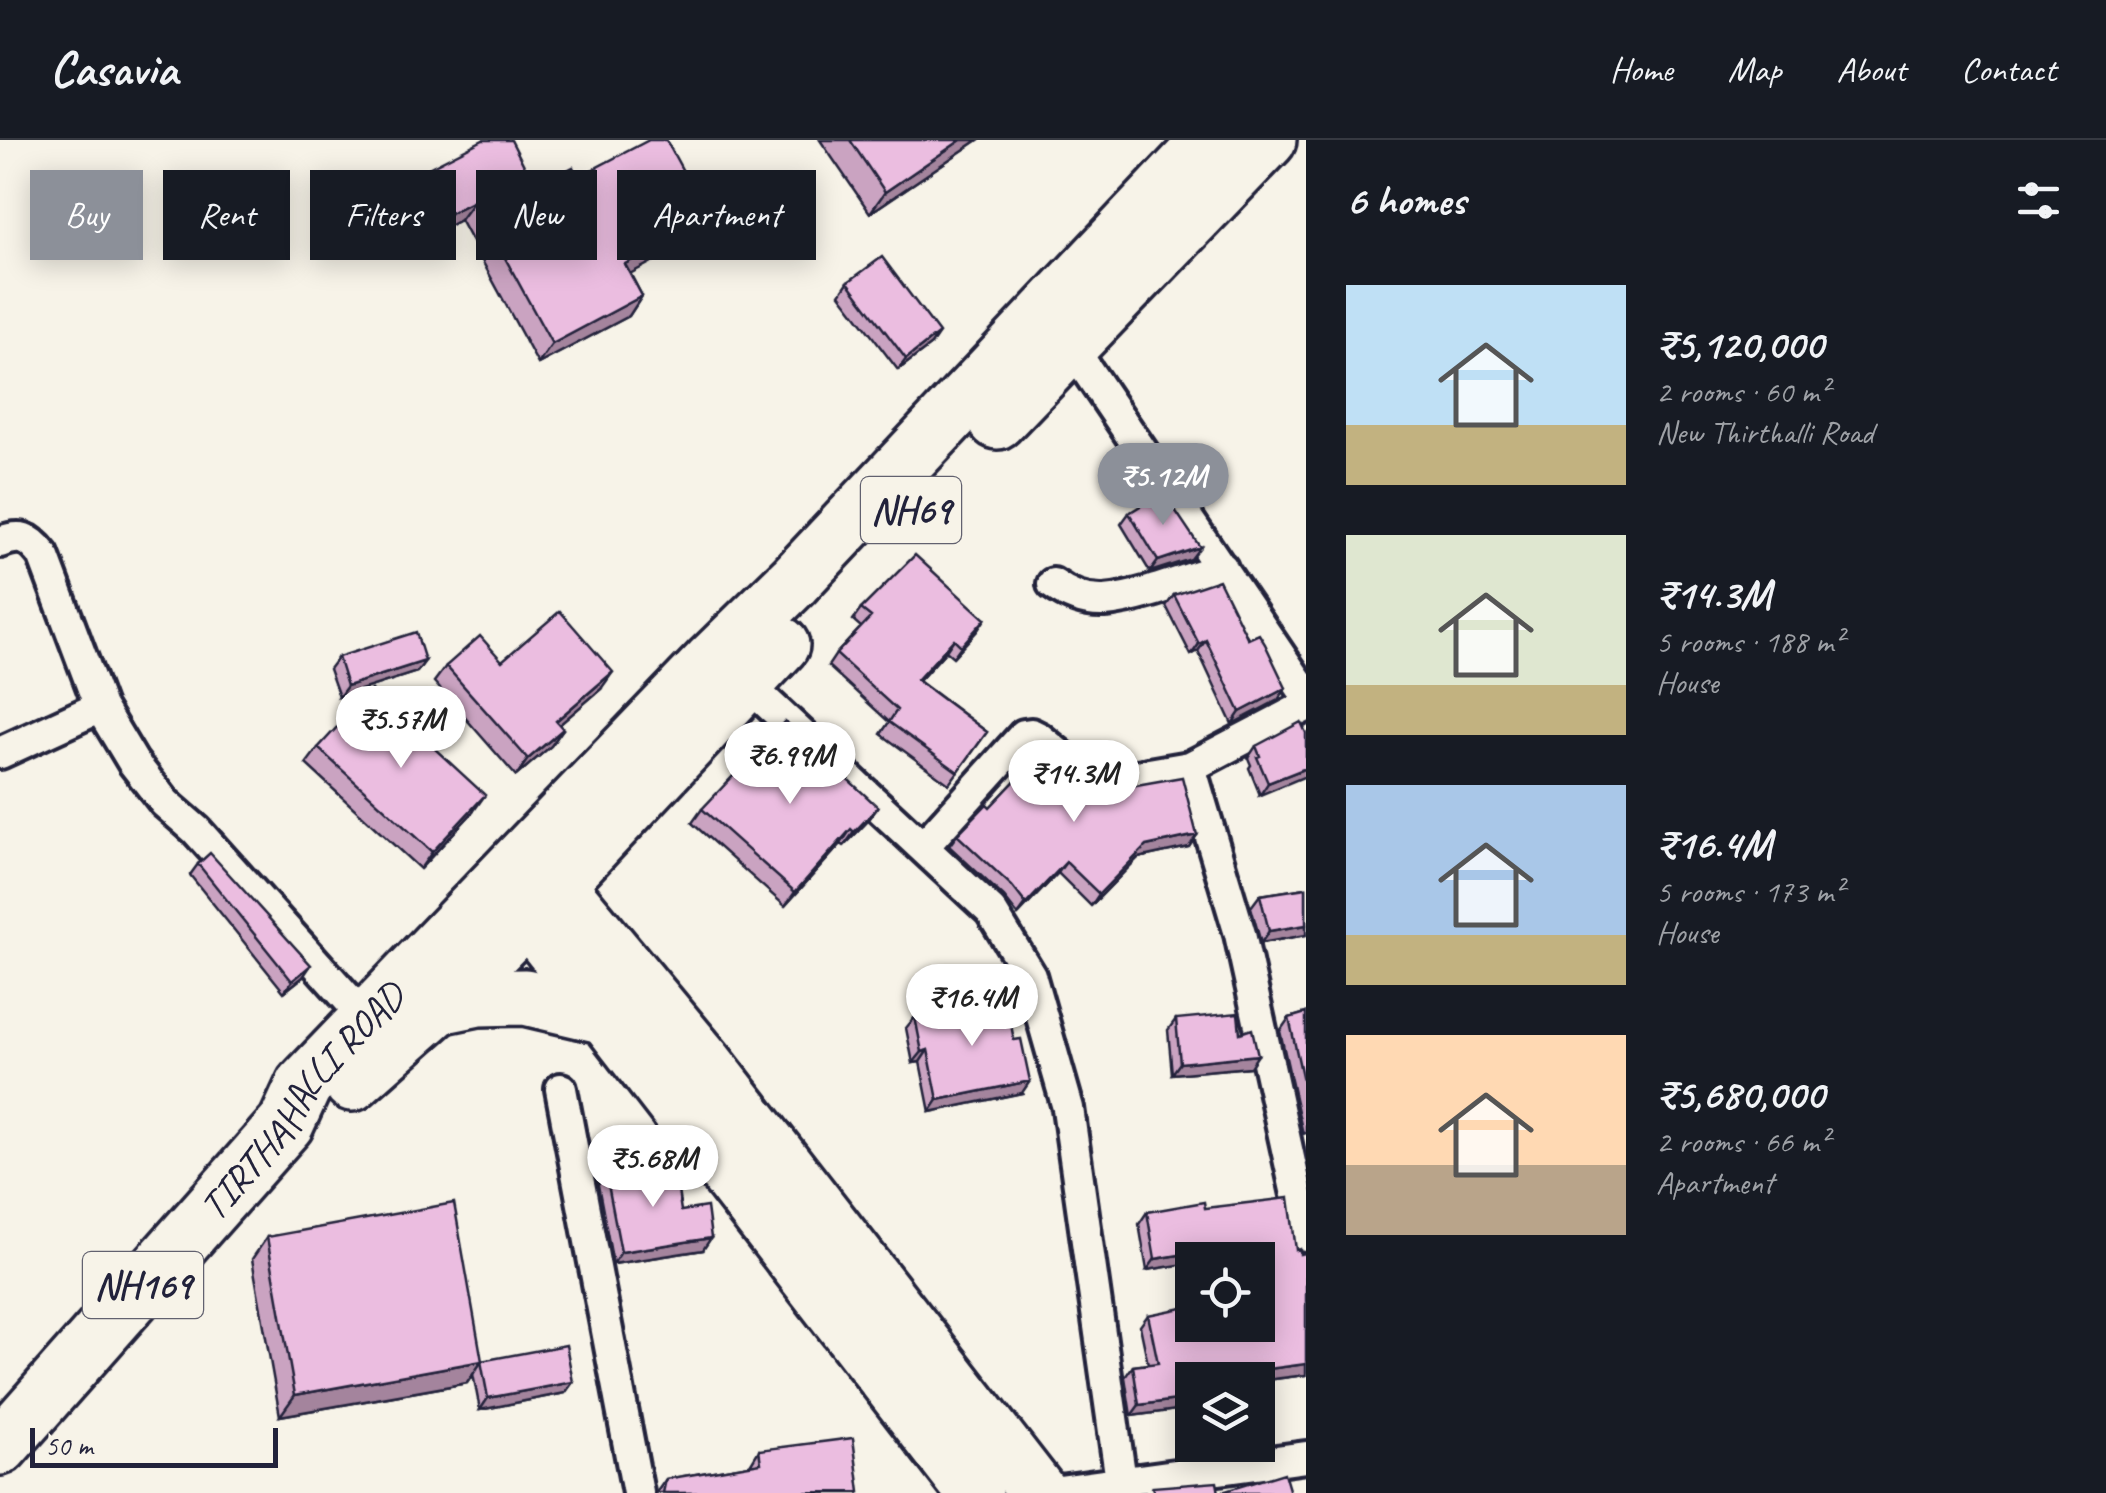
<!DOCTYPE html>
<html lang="en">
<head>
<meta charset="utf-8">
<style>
  :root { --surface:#171b24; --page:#20242c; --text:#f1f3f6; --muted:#9ea1a6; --line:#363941; --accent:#8c9099 }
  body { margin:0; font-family:Caveat,sans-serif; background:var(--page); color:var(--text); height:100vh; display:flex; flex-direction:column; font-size:38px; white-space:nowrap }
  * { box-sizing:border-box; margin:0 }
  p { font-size:32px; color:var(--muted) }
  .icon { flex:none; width:55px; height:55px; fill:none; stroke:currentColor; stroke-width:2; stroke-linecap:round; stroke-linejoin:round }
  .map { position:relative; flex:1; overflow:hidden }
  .sheet { display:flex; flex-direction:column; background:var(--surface); width:800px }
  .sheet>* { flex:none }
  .guide { position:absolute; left:30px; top:30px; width:950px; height:90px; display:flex; gap:20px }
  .buttons { position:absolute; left:1175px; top:1102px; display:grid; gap:20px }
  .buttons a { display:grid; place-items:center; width:100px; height:100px; border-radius:0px; background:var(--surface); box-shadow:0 5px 25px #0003; font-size:50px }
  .scale { position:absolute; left:30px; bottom:25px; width:248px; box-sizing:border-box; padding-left:10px; border:5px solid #22223b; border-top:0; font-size:28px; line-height:35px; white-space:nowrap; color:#22223b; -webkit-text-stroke:8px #f7f3e8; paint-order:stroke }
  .price { position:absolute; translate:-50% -85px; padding:0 22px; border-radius:35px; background:#fff; color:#222; font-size:32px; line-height:65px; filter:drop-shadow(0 2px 5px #0008) }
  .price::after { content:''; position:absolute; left:50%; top:60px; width:30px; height:22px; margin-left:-15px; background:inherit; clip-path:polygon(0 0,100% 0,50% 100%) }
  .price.on { background:var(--accent); color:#fff }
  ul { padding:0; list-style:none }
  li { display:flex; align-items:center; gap:30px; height:250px; padding:0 40px }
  li span { display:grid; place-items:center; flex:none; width:280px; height:200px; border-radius:0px; color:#555 }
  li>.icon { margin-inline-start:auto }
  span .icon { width:120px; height:120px; fill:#fffc; stroke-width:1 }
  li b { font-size:42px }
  h2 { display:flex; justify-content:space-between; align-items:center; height:120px; padding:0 40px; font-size:42px }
  .chip { padding:0 35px; border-radius:0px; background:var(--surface); box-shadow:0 5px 25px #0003; font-size:35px; line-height:90px }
  .chip.on { background:var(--accent); color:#fff }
  header { display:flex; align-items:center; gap:60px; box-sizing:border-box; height:140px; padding:0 50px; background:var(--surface); border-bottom:2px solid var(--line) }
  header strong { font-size:48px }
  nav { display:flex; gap:55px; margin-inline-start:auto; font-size:35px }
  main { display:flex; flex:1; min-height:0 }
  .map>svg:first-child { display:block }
</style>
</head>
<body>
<header>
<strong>Casavia</strong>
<nav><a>Home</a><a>Map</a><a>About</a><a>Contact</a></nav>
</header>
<main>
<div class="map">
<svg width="1306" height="1353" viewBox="0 0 1306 1353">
  <rect width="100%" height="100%" fill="#f7f3e8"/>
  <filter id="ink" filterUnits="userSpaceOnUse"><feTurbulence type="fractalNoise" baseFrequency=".01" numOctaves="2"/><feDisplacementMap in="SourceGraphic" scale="20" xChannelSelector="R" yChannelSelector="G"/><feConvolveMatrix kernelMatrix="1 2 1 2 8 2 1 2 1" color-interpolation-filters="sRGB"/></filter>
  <g filter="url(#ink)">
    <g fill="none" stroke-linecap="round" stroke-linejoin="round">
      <defs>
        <path id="street" d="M1070 205 1306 554
          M0 402C21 394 29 397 43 415L100 567 133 622 165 663 196 690 367 880
          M1053 444C1068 455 1086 462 1105 461 1140 458 1188 439 1222 428
          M745 542 991 771 1030 835 1068 968 1121 1341
          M0 613 100 567
          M1190 627 1240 794 1306 1096
          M923 707 1024 595 1031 594 1039 598 1083 634 1096 640H1114L1190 627 1306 566
          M561 949 638 1353
          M1045 1353 1306 1317"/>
        <g id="highway">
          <path d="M997 281 1268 0"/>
          <path d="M534 717 706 924 1039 1353"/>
          <path d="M502 749 527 776 606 876 975 1353"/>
          <path d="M439 866 478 858 525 857 606 876"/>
          <path d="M352 943 439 866 527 776 781 505"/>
          <path id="s1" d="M0 1307 286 984 304 945 711 522 794 441 1210 0"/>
        </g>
      </defs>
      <use href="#street" stroke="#22223b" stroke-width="38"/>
      <use href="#highway" stroke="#22223b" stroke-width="62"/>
      <use href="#street" stroke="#f7f3e8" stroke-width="30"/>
      <use href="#highway" stroke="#f7f3e8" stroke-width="55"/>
    </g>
    <path fill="#caa3c1" stroke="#22223b" stroke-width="2.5" d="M820 0H978L870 73Z
      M578 37 709 79 695 99 630 133 642 156 629 176 538 224 460 80 419 102 395 57 409 38 535 47Z
      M848 142 931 205 898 230 840 154Z
      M1129 373 1191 419 1150 432 1121 384Z
      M1174 455 1248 499 1286 548 1278 560 1232 584 1198 511 1191 515 1166 466Z
      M861 469 985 479 977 491 953 517 946 511 919 541 987 592 949 644 881 594 889 582 828 526 836 514 861 487 853 480Z
      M338 517 425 521 417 532 339 557 329 529Z
      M502 521 601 549 559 585 563 589 551 606 516 636 434 542 446 526Z
      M1306 593 1260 655 1249 628 1251 625 1248 618 1256 606Z
      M318 608 473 672 420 729 306 624Z
      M1029 614 1080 637 1197 695 1189 707 1138 718 1091 766 1058 733 1018 775 1004 757 949 706 957 695 990 667 1025 630 1021 626Z
      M878 667 867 682 844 706 841 704 785 766 692 683 702 669Z
      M198 724 303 837 284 852 190 735Z
      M1306 748V795L1261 803 1251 767 1260 755Z
      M1306 873V993L1303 994 1280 891 1289 878Z
      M915 877 1022 953 930 972 920 922 913 923 906 888Z
      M1176 879 1240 893 1250 927 1172 934 1168 890Z
      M606 1034 681 1071 703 1110 613 1124 598 1045Z
      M1205 1068 1296 1110 1300 1114 1306 1113V1235L1258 1241 1192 1240V1268L1131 1276 1125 1237 1133 1226 1148 1224 1140 1186 1148 1175 1258 1185V1120L1213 1119 1147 1130 1139 1084 1147 1072Z
      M267 1097 482 1221 573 1242 565 1253 480 1270 473 1234 467 1243 280 1276 252 1119Z
      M759 1310 860 1353H656L666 1339 750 1325Z"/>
    <path fill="#a4849d" stroke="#22223b" stroke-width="2.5" d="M961 0H978L870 73 885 52Z
      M474 61 460 80 419 102 432 82Z
      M709 79 695 99 611 144 625 124Z
      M642 156 629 176 538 224 552 204Z
      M939 193 931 205 898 230 906 219Z
      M1200 407 1191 419 1150 432 1158 421Z
      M985 479 977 491 953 517 961 506Z
      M954 499 946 511 909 552 917 540Z
      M1206 500 1198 511 1191 515 1199 504Z
      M425 521 417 532 339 557 347 546Z
      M613 532 601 549 544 598 556 581Z
      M1286 548 1278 560 1232 584 1240 572Z
      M563 589 551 606 516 636 528 619Z
      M1306 628V636L1260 655 1268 643Z
      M485 655 473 672 420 729 432 712Z
      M878 667 867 682 844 706 854 692Z
      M851 689 841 704 785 766 795 752Z
      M1197 695 1189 707 1138 718 1091 766 1099 754 1146 706Z
      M1066 722 1058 733 1018 775 1026 764Z
      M1306 785V795L1261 803 1269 791Z
      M311 825 303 837 284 852 292 841Z
      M928 910 920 922 913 923 922 912Z
      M1258 915 1250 927 1172 934 1180 923Z
      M1030 941 1022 953 930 972 938 960Z
      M711 1098 703 1110 613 1124 621 1112Z
      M1221 1108 1213 1119 1192 1120V1123L1147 1130 1155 1119Z
      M482 1221 467 1243 280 1276 295 1255Z
      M1306 1224V1235L1258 1241 1201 1240 1202 1238Z
      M573 1242 565 1253 480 1270 488 1258Z
      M1192 1258V1268L1131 1276 1139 1265Z"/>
    <path fill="#ebbde0" stroke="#22223b" stroke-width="2.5" d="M483 0H511L535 47 573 27 578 37 649 0H666L709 79 625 124 642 156 552 204 474 61 432 82 409 38Z
      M850 0H961L885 52Z
      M882 117 939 193 906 219 848 142Z
      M1163 352 1200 407 1158 421 1129 373Z
      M915 415 985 479 961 506 954 499 917 540 987 592 958 632 889 582 897 570 836 514 871 477 861 469Z
      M1219 440 1248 499 1259 494 1265 504 1286 548 1240 572 1206 500 1199 504 1174 455Z
      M560 471 613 532 556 581 563 589 528 619 446 526 480 496 502 521Z
      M416 492 425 521 347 546 338 517Z
      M371 550 485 655 432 712 318 608Z
      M785 581 878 667 854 692 851 689 795 752 702 669Z
      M1301 582 1306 593V628L1268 643 1257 617 1260 616 1256 606Z
      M1039 604 1080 637 1097 646 1125 647 1182 637 1197 695 1146 706 1099 754 1066 722 1026 764 1012 746 957 695 987 664 990 667 1035 620 1029 614Z
      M210 713 311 825 292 841 198 724Z
      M1306 748V785L1269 791 1260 755Z
      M1006 859 1014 900 1021 899 1030 941 938 960 928 910 922 912 915 877Z
      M1238 873 1240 893 1252 889 1258 915 1180 923 1176 879Z
      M1306 873V954L1289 878Z
      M674 1023 681 1071 707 1067 711 1098 621 1112 606 1034Z
      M1289 1058 1296 1110 1300 1109V1114L1306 1113V1224L1202 1238V1240H1192V1258L1139 1265 1133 1226 1158 1223 1148 1175 1192 1166V1185H1258V1120H1222L1221 1108 1155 1119 1147 1072 1204 1062 1205 1068Z
      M454 1063 482 1221 295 1255 267 1097Z
      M566 1205 573 1242 488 1258 481 1221Z
      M853 1298 860 1352 663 1353 666 1339 761 1323 759 1310Z
      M1284 1333 1290 1353H1139L1154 1352 1152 1347 1217 1342 1219 1353Z"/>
  </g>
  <g text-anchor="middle" stroke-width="9" stroke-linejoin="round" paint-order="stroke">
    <g fill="#f7f3e8" stroke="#62616f" stroke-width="2.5">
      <rect x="861" y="337" width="100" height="66" rx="8"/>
      <rect x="83" y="1112" width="120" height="66" rx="8"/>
    </g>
    <g font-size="38" font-weight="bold" fill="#22223b">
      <text x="911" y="383">NH69</text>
      <text x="143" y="1158">NH169</text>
    </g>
    <g font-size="40" fill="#22223b" stroke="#f7f3e8">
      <text dy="14" stroke="none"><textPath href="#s1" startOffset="460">TIRTHAHALLI ROAD</textPath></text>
    </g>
  </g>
</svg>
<div class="buttons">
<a><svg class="icon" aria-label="locate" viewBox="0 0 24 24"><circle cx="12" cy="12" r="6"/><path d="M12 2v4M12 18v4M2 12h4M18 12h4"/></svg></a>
<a><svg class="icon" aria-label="layers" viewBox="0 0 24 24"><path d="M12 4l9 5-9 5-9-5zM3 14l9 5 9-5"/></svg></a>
</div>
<div class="scale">50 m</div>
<b class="price on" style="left:1163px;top:388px">₹5.12M</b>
<b class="price" style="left:401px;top:631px">₹5.57M</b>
<b class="price" style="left:790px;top:667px">₹6.99M</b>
<b class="price" style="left:1074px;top:685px">₹14.3M</b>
<b class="price" style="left:972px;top:909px">₹16.4M</b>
<b class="price" style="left:653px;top:1070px">₹5.68M</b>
<div class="guide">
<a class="chip on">Buy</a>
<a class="chip">Rent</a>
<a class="chip">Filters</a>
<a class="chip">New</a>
<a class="chip">Apartment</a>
</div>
</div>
<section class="sheet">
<h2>6 homes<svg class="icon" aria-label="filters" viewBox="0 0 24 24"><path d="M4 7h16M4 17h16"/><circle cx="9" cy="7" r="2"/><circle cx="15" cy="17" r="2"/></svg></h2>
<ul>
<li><span style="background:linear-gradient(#bfe0f5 70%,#c2b280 0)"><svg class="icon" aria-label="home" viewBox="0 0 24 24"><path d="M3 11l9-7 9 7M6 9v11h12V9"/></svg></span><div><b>₹5,120,000</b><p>2 rooms · 60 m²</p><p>New Thirthalli Road</p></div></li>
<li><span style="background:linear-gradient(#dfe7d0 75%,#c2b280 0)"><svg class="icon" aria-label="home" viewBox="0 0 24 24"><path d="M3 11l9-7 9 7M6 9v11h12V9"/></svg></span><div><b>₹14.3M</b><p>5 rooms · 188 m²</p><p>House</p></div></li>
<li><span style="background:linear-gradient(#a9c7e8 75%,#c2b280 0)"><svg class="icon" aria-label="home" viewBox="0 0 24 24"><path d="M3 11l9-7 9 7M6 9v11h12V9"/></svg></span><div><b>₹16.4M</b><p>5 rooms · 173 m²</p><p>House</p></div></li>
<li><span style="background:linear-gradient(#ffd9b3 65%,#b9a48a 0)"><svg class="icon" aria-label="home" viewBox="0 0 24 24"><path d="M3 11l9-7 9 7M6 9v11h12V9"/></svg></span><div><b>₹5,680,000</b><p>2 rooms · 66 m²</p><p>Apartment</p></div></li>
</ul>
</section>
</main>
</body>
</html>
